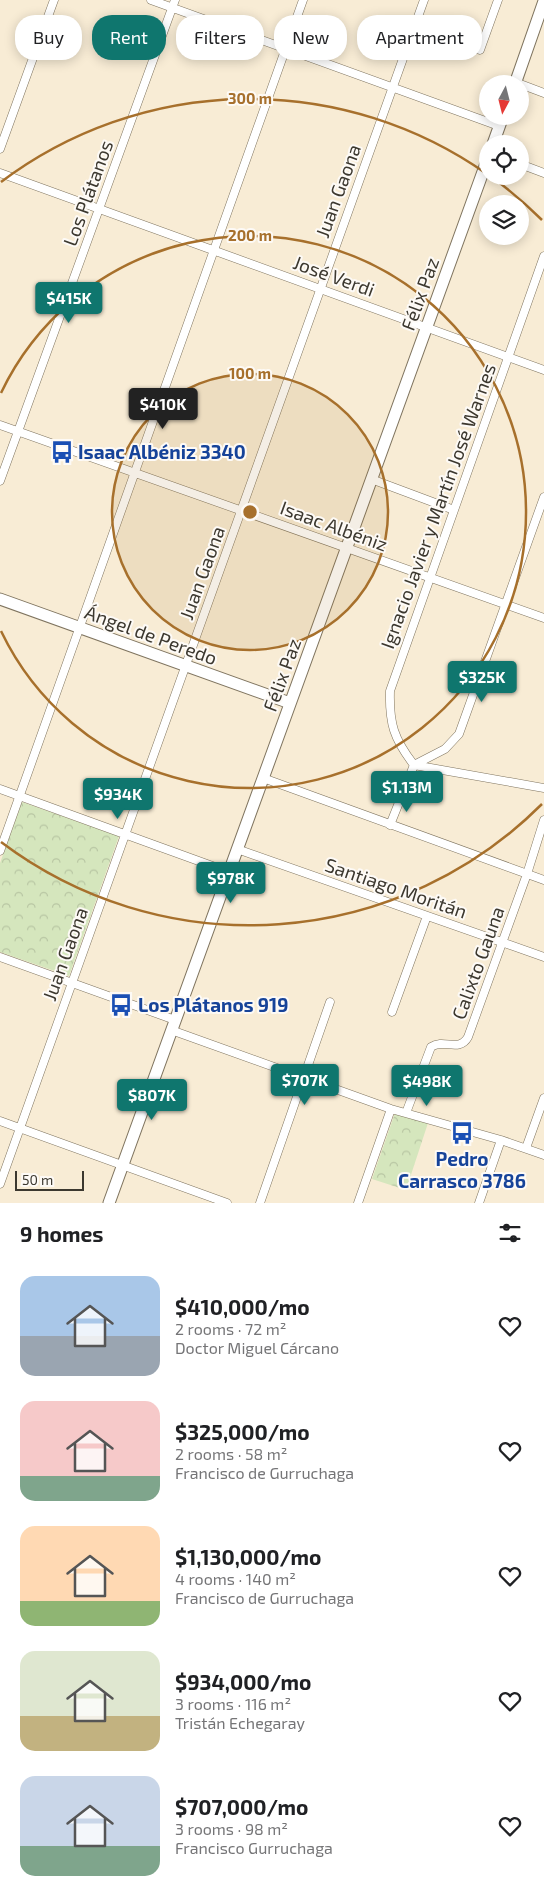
<!DOCTYPE html>
<html lang="en">
<head>
<meta charset="utf-8">
<style>
  :root { --surface:#fff; --page:#f2f2f2; --text:#202124; --muted:#757577; --accent:#0f766e }
  body { margin:0; font-family:"Exo 2",sans-serif; background:var(--page); color:var(--text); height:100vh; display:flex; flex-direction:column; font-size:19px; white-space:nowrap }
  * { box-sizing:border-box; margin:0 }
  p { font-size:16px; color:var(--muted) }
  .icon { flex:none; width:28px; height:28px; fill:none; stroke:currentColor; stroke-width:2; stroke-linecap:round; stroke-linejoin:round }
  .map { position:relative; height:1203px; overflow:hidden }
  .panel { display:flex; flex-direction:column; background:var(--surface); flex:1 }
  .panel>* { flex:none }
  .hud { position:absolute; left:15px; top:15px; width:515px; height:45px; display:flex; gap:10px }
  .needle { width:32px; rotate:187deg }
  .buttons { position:absolute; left:479px; top:75px; display:grid; gap:10px }
  .buttons a { display:grid; place-items:center; width:50px; height:50px; border-radius:50%; background:var(--surface); box-shadow:0 2px 12px #0003; font-size:25px }
  .scale { position:absolute; left:15px; bottom:12px; width:69px; box-sizing:border-box; padding-left:5px; border:2px solid #3c382f; border-top:0; font-size:14px; line-height:18px; white-space:nowrap; color:#3c382f; -webkit-text-stroke:4px #fdfaf6; paint-order:stroke }
  .price { position:absolute; translate:-50% -42px; padding:0 11px; border-radius:5px; background:var(--accent); color:#fff; font-size:16px; line-height:32px; filter:drop-shadow(0 1px 2px #0008) }
  .price::after { content:''; position:absolute; left:50%; top:30px; width:15px; height:11px; margin-left:-8px; background:inherit; clip-path:polygon(0 0,100% 0,50% 100%) }
  .price.current { background:#222; color:#fff }
  ul { padding:0; list-style:none }
  li { display:flex; align-items:center; gap:15px; height:125px; padding:0 20px }
  li span { display:grid; place-items:center; flex:none; width:140px; height:100px; border-radius:15px; color:#555 }
  li>.icon { margin-inline-start:auto }
  span .icon { width:60px; height:60px; fill:#fffc; stroke-width:1 }
  li b { font-size:21px }
  h2 { display:flex; justify-content:space-between; align-items:center; height:60px; padding:0 20px; font-size:21px }
  .chip { padding:0 18px; border-radius:20px; background:var(--surface); box-shadow:0 2px 12px #0003; font-size:18px; line-height:45px }
  .chip.current { background:var(--accent); color:#fff }
  .map>svg:first-child { display:block }
</style>
</head>
<body>
<div class="map">
<svg width="544" height="1203" viewBox="0 0 544 1203">
  <defs>
    <pattern id="park-crowns" width="20" height="18" patternUnits="userSpaceOnUse" patternTransform="scale(1.25)"><rect width="20" height="18" fill="#d5e6bd"/><path d="M2 6a3 3 0 1 1 6 0M12 15a3 3 0 1 1 6 0" fill="none" stroke="#b8c6a3"/></pattern>
  </defs>
  <rect width="100%" height="100%" fill="#f8ecd5"/>
  <path fill="url(#park-crowns)" d="M22 802 119 836 69 976 0 952V863Z
    M395 1113 428 1123 406 1190 372 1179Z"/>
  <g fill="none" stroke-linecap="round" stroke-linejoin="round">
    <defs>
      <path id="minor" d="M151 0 499 126
        M414 28 480 50 498 0
        M520 84 544 93
        M0 149 54 0
        M520 164 544 173
        M0 173 544 370
        M0 425 544 618
        M371 479 454 510
        M0 481 175 0
        M414 765C394 739 389 724 390 691L544 256
        M414 765 544 788
        M263 778 544 880
        M0 789 229 872
        M390 825 414 765 445 749 459 734 544 497
        M237 849 544 957
        M0 851 303 0
        M0 957 175 1020
        M392 1012 427 916
        M171 1030 391 1109 501 1140 544 1155
        M406 1113 431 1047C444 1038 459 1053 468 1037L527 874 544 820
        M0 1121 227 1203
        M526 1148 544 1098
        M0 1184 424 0
        M260 1203 330 1002
        M358 1203 391 1109
        M479 1203 501 1140"/>
      <path id="secondary" d="M515 84 544 1
        M493 144 503 116
        M0 599 290 703
        M109 1203 488 158"/>
    </defs>
    <use href="#minor" stroke="#7f745f" stroke-width="9"/>
    <use href="#secondary" stroke="#7f745f" stroke-width="13"/>
    <use href="#minor" stroke="#fff" stroke-width="8"/>
    <use href="#secondary" stroke="#fff" stroke-width="11"/>
  </g>
  <circle cx="250" cy="512" r="138" fill="#a7702c" fill-opacity=".12"/>
  <g fill="none" stroke="#a7702c" stroke-width="2.5">
    <circle cx="250" cy="512" r="138"/>
    <path d="M1 393A276 276 0 1 1 1 631"/>
    <path d="M542 804A413 413 0 0 1 1 842M1 182A413 413 0 0 1 487 174M493 178A413 413 0 0 1 542 220"/>
  </g>
  <defs>
    <symbol id="bus-bare" viewBox="-9 -9 18 18"><path d="M-5-6H5V4H4V6H2V4H-2V6H-4V4H-5ZM-3.5-4V0h7V-4ZM-3.5 1.2v1.5H-2V1.2ZM2 1.2v1.5H3.5V1.2Z" fill="#1a4fb4" stroke="#fdfaf6" stroke-width="2.5" paint-order="stroke"/></symbol>
  </defs>
  <g fill-rule="evenodd">
    <use href="#bus-bare" x="46" y="436" width="32" height="32"/>
    <use href="#bus-bare" x="105" y="989" width="32" height="32"/>
    <use href="#bus-bare" x="446" y="1117" width="32" height="32"/>
  </g>
  <g text-anchor="middle" stroke-width="4" stroke-linejoin="round" paint-order="stroke">
    <g font-size="19" fill="#3c382f" stroke="#fdfaf6">
      <text transform="translate(338 191) rotate(-70)" y="7">Juan Gaona</text>
      <text transform="translate(88 193) rotate(-70)" y="7">Los Plátanos</text>
      <text transform="translate(334 276) rotate(20)" y="7">José Verdi</text>
      <text transform="translate(420 294) rotate(-70)" y="7">Félix Paz</text>
      <text transform="translate(438 506) rotate(-70)" y="7">Ignacio Javier y Martín José Warnes</text>
      <text transform="translate(334 526) rotate(20)" y="7">Isaac Albéniz</text>
      <text transform="translate(202 573) rotate(-70)" y="7">Juan Gaona</text>
      <text transform="translate(151 635) rotate(20)" y="7">Ángel de Peredo</text>
      <text transform="translate(282 675) rotate(-70)" y="7">Félix Paz</text>
      <text transform="translate(396 888) rotate(19)" y="7">Santiago Moritán</text>
      <text transform="translate(65 954) rotate(-70)" y="7">Juan Gaona</text>
      <text transform="translate(478 963) rotate(-70)" y="7">Calixto Gauna</text>
    </g>
    <g font-size="19" font-weight="bold" fill="#164399" stroke="#fdfaf6" text-anchor="start">
      <text x="78" y="459">Isaac Albéniz 3340</text>
      <text x="138" y="1012">Los Plátanos 919</text>
      <text x="462" y="1166" text-anchor="middle">Pedro<tspan x="462" dy="22">Carrasco 3786</tspan></text>
    </g>
  </g>
  <circle cx="250" cy="512" r="8" fill="#a7702c" stroke="#fdfaf6" stroke-width="2.5"/>
  <g font-size="15" text-anchor="middle" font-weight="bold" fill="#a7702c" stroke="#fdfaf6" stroke-width="4" stroke-linejoin="round" paint-order="stroke">
    <text x="250" y="104">300 m</text>
    <text x="250" y="241">200 m</text>
    <text x="250" y="379">100 m</text>
  </g>
</svg>
<div class="buttons">
<a><svg class="needle" viewBox="-14 -14 28 28"><path d="M0-13l5 13h-10z" fill="#e53935"/><path d="M0 13l5-13h-10z" fill="#757577"/></svg></a>
<a><svg class="icon" aria-label="locate" viewBox="0 0 24 24"><circle cx="12" cy="12" r="6"/><path d="M12 2v4M12 18v4M2 12h4M18 12h4"/></svg></a>
<a><svg class="icon" aria-label="layers" viewBox="0 0 24 24"><path d="M12 4l9 5-9 5-9-5zM3 14l9 5 9-5"/></svg></a>
</div>
<div class="scale">50 m</div>
<b class="price" style="left:69px;top:324px">$415K</b>
<b class="price current" style="left:163px;top:430px">$410K</b>
<b class="price" style="left:482px;top:703px">$325K</b>
<b class="price" style="left:407px;top:813px">$1.13M</b>
<b class="price" style="left:118px;top:820px">$934K</b>
<b class="price" style="left:231px;top:904px">$978K</b>
<b class="price" style="left:305px;top:1106px">$707K</b>
<b class="price" style="left:427px;top:1107px">$498K</b>
<b class="price" style="left:152px;top:1121px">$807K</b>
<div class="hud">
<a class="chip">Buy</a>
<a class="chip current">Rent</a>
<a class="chip">Filters</a>
<a class="chip">New</a>
<a class="chip">Apartment</a>
</div>
</div>
<section class="panel">
<h2>9 homes<svg class="icon" aria-label="filters" viewBox="0 0 24 24"><path d="M4 7h16M4 17h16"/><circle cx="9" cy="7" r="2"/><circle cx="15" cy="17" r="2"/></svg></h2>
<ul>
<li><span style="background:linear-gradient(#a9c7e8 60%,#9aa5b1 0)"><svg class="icon" aria-label="home" viewBox="0 0 24 24"><path d="M3 11l9-7 9 7M6 9v11h12V9"/></svg></span><div><b>$410,000/mo</b><p>2 rooms · 72 m²</p><p>Doctor Miguel Cárcano</p></div><svg class="icon" aria-label="heart" viewBox="0 0 24 24"><path d="M12 20l-8-8c-3-5 5-10 8-4 3-6 11-1 8 4z"/></svg></li>
<li><span style="background:linear-gradient(#f6c9c9 75%,#7fa58c 0)"><svg class="icon" aria-label="home" viewBox="0 0 24 24"><path d="M3 11l9-7 9 7M6 9v11h12V9"/></svg></span><div><b>$325,000/mo</b><p>2 rooms · 58 m²</p><p>Francisco de Gurruchaga</p></div><svg class="icon" aria-label="heart" viewBox="0 0 24 24"><path d="M12 20l-8-8c-3-5 5-10 8-4 3-6 11-1 8 4z"/></svg></li>
<li><span style="background:linear-gradient(#ffd9b3 75%,#8fb573 0)"><svg class="icon" aria-label="home" viewBox="0 0 24 24"><path d="M3 11l9-7 9 7M6 9v11h12V9"/></svg></span><div><b>$1,130,000/mo</b><p>4 rooms · 140 m²</p><p>Francisco de Gurruchaga</p></div><svg class="icon" aria-label="heart" viewBox="0 0 24 24"><path d="M12 20l-8-8c-3-5 5-10 8-4 3-6 11-1 8 4z"/></svg></li>
<li><span style="background:linear-gradient(#dfe7d0 65%,#c2b280 0)"><svg class="icon" aria-label="home" viewBox="0 0 24 24"><path d="M3 11l9-7 9 7M6 9v11h12V9"/></svg></span><div><b>$934,000/mo</b><p>3 rooms · 116 m²</p><p>Tristán Echegaray</p></div><svg class="icon" aria-label="heart" viewBox="0 0 24 24"><path d="M12 20l-8-8c-3-5 5-10 8-4 3-6 11-1 8 4z"/></svg></li>
<li><span style="background:linear-gradient(#c9d6e8 70%,#7fa58c 0)"><svg class="icon" aria-label="home" viewBox="0 0 24 24"><path d="M3 11l9-7 9 7M6 9v11h12V9"/></svg></span><div><b>$707,000/mo</b><p>3 rooms · 98 m²</p><p>Francisco Gurruchaga</p></div><svg class="icon" aria-label="heart" viewBox="0 0 24 24"><path d="M12 20l-8-8c-3-5 5-10 8-4 3-6 11-1 8 4z"/></svg></li>
</ul>
</section>
</body>
</html>
